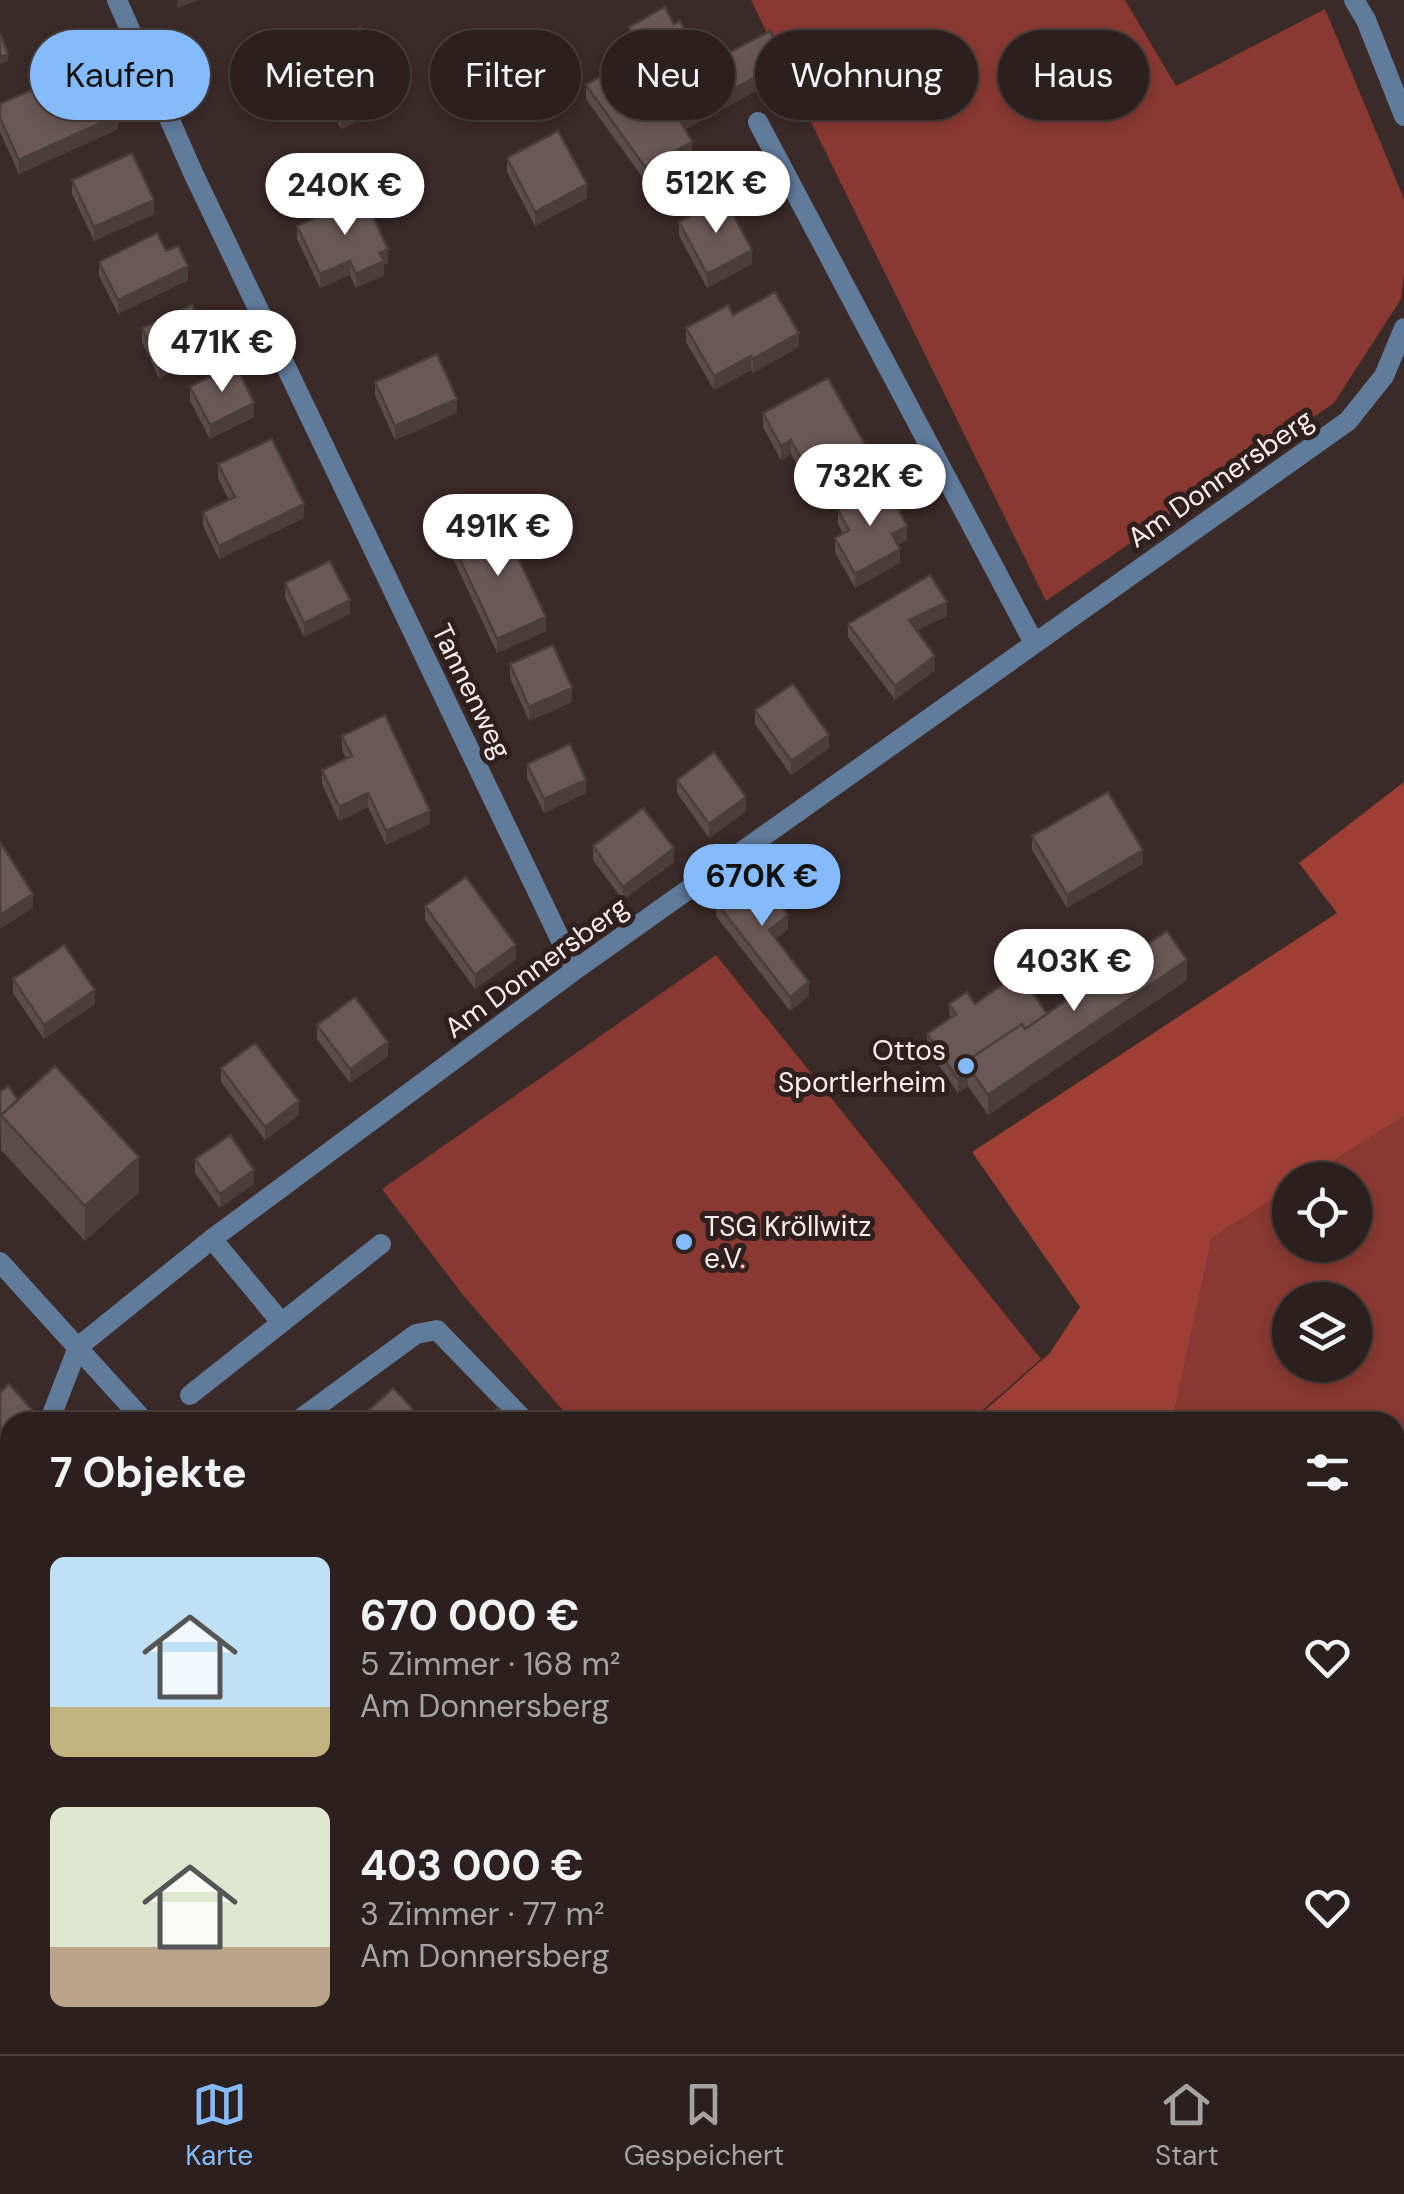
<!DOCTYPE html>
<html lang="de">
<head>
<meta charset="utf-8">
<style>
  :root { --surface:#2c201e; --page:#342827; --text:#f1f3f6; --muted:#a6a3a4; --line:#483e3c; --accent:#85bbfb }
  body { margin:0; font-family:"DM Sans",sans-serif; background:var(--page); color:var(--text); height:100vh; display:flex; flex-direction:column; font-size:38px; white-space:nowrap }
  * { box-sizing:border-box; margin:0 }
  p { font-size:32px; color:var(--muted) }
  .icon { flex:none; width:55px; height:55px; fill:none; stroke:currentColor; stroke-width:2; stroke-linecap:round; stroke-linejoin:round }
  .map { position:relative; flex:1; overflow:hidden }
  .drawer { position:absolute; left:0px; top:1412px; width:1405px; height:642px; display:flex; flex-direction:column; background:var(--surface); border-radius:30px 30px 0 0; box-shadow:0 5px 15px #0003,0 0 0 2px var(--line) }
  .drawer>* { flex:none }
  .top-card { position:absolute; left:30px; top:30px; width:1345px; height:90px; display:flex; gap:20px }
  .fabs { position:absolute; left:1272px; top:1162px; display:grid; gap:20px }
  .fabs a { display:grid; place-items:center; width:100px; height:100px; border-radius:50%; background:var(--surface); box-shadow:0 5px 15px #0003,0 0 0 2px var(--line); font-size:50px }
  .price { position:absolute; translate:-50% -85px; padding:0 22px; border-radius:35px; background:#fff; color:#222; font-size:32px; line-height:65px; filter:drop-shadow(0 2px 5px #0008) }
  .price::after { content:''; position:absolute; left:50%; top:60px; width:30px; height:22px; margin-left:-15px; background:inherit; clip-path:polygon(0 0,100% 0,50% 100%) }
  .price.current { background:var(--accent); color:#111 }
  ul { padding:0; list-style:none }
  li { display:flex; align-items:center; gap:30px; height:250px; padding:0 50px }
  li span { display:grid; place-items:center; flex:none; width:280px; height:200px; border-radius:15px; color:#555 }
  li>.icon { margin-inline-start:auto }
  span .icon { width:120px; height:120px; fill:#fffc; stroke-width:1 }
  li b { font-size:42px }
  h2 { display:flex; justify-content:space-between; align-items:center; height:120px; padding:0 50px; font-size:42px }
  .pill { padding:0 35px; border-radius:45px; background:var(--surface); box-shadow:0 5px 15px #0003,0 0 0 2px var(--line); font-size:35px; line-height:90px }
  .pill.current { background:var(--accent); color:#111 }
  .tab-bar { display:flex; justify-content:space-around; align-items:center; height:140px; border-top:2px solid var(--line); background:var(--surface); font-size:28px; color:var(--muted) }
  .tab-bar a { display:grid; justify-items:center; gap:5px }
  .tab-bar .current { color:var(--accent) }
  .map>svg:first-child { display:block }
</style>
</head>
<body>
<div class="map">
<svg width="1404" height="2054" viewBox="0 0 1404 2054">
  <rect width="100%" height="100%" fill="#3a2a28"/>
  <path fill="#893931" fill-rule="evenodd" d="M751 0H1125L1176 86 1325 9 1404 199V273L1401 299 1334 403 1046 601Z
    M716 955 1041 1359 969 1422H573L463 1295 382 1189Z
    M1404 1116V1935L1395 1925V1422H1172L1212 1238 1290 1188V1245H1355V1180H1303ZM1290 1300H1355V1365H1290Z
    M0 2006 10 2010V2045H89L86 2054H0Z
    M768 2045H1322L1315 2054H777Z"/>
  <path fill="#9e3f36" d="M1404 782V1116L1303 1180H1290V1188L1212 1238 1172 1422H972L1050 1353 1080 1307 972 1152 1337 913 1299 863Z
    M1395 1925 1404 1935V2054H1316L1323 2045H1395Z"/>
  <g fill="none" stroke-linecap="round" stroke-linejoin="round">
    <path stroke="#617b9b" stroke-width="20" d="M1354 0 1366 20
      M212 1239 281 1322
      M190 1395 381 1244"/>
    <path stroke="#617b9b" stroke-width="20" d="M117 0 194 175 575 970
      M1366 20 1404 116
      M758 122 1034 643
      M0 1262 145 1422
      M49 1422 78 1347 212 1239 575 970 1348 421 1384 376 1404 328
      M296 1422 416 1334 437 1330 526 1422
      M0 1545 10 1520
      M707 2045 716 2054
      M427 2054 438 2045"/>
  </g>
  <path fill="#5b4c49" d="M674 24 704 66 786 75 685 129 692 155 645 181 586 99V85L645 69 629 40V27Z
    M310 52 392 104 341 129 310 66Z
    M0 104 118 129 19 174 0 132Z
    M507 158 587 198 535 226 507 172Z
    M72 180 154 214 94 241 72 194Z
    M679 222 752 264 707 288 679 236Z
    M297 226 388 263 384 265V275L356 288 350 275 320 288 297 239Z
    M166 251 188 280 118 314 99 276V262Z
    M733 315 799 347 753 373 751 370 714 390 686 342V328Z
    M200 322 221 349 159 378 142 342V328Z
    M375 382 457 413 395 440 375 395Z
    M190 387 254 417 210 439 190 401Z
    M763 413 869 466 814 496 791 454 781 460 763 427Z
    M218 464 304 518 219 559 203 526V512L229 500 218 478Z
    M838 510 907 540 898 545 900 563 855 588 835 552V538L843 534 838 524Z
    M451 540 546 631 497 653 451 554Z
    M285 583 350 614 304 637 285 597Z
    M947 616 917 630 935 670 895 700 848 637V624Z
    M510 664 572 702 529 721 510 678Z
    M755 710 829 748 791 775 755 724Z
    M342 736 430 824 386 845 368 807 339 821 322 784V770L346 759 342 750Z
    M527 764 586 793 544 813 527 778Z
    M677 780 746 811 709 838 677 793Z
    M1032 836 1143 864 1067 908 1032 850Z
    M593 846 674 862 623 900 593 860Z
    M716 902 788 929 776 939 809 996 790 1011 716 916Z
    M425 906 516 959 475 989 425 920Z
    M13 979 95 1004 44 1039 13 993Z
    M1187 980 988 1115 968 1086 958 1093 927 1048V1034L950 1019 949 1004H975L1047 1014Z
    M317 1025 388 1056 350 1083 317 1039Z
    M221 1068 299 1115 265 1140 221 1082Z
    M0 1092 18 1100 139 1192 85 1241 1 1150Z
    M195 1159 254 1184 220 1208 195 1173Z
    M257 2045H295L287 2054H267Z
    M523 2045H602L610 2054H526L523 2050Z"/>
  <path fill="#4a3e3c" d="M177 0H198L177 9Z
    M8 54V61L0 64V57Z
    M786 61V75L679 132V118Z
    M392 90V104L341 129V115Z
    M118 115V129L19 174V160Z
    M692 142V155L645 181V167Z
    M587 184V198L535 226V212Z
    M154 200V214L94 241V227Z
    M388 249V263L384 265V275L356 288V274L379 253Z
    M752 250V264L707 288V274Z
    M350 261V275L320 288V274Z
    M188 266V280L118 314V300Z
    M799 333V347L753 373V359Z
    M221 335V349L159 378V364Z
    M751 356V370L714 390V376Z
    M457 399V413L395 440V426Z
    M254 403V417L210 439V425Z
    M791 440V454L781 460V446Z
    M869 452V466L814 496V482Z
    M304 504V518L219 559V546Z
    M907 526V540L892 548V534Z
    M900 549V563L855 588V574Z
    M350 600V614L304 637V623Z
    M947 602V616L909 633V620Z
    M546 617V631L497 653V639Z
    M935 656V670L895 700V686Z
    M572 688V702L529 721V707Z
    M829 735V748L791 775V761Z
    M586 780V793L544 813V799Z
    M368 793V807L339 821V807Z
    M746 797V811L709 838V824Z
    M430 811V824L386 845V831Z
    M674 848V862L623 900V887Z
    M1143 850V864L1067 908V895Z
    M33 894V908L0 929V915Z
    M788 915V929L769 944V930Z
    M516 945V959L475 989V975Z
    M1187 960V980L988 1115V1095Z
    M809 982V996L790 1011V997Z
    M95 990V1004L44 1039V1025Z
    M388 1042V1056L350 1083V1069Z
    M968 1072V1086L958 1093V1079Z
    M299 1101V1115L265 1140V1127Z
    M139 1157V1192L85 1241V1206Z
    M254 1170V1184L220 1208V1194Z
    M34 1412V1422H22Z
    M10 1446V1472L0 1480V1466Z
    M283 2045H295L287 2054H278V2050Z"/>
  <path fill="#6a5855" stroke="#4a3e3c" stroke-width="2.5" d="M665 7 674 24 680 21 704 66 770 31 786 61 679 118 692 142 645 167 586 85 625 62 654 73 629 27Z
    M361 27 392 90 341 115 310 52Z
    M0 33 8 54 0 57Z
    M94 62 118 115 19 160 0 118V104Z
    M558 131 587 184 535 212 507 158Z
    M132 153 154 200 94 227 72 180Z
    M363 195 388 249 379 253 384 261 356 274 350 261 320 274 297 226Z
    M724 198 752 250 707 274 679 222Z
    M157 233 166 251 178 246 188 266 118 300 99 262Z
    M775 292 799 333 753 359 751 356 714 376 686 328 728 305 733 315Z
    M192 305 200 322 212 316 221 335 159 364 142 328Z
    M437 354 457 399 395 426 375 382Z
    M235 364 254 403 210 425 190 387Z
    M828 378 869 452 814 482 791 440 781 446 763 413Z
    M272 439 304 504 219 546 203 512 235 497 218 464Z
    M885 485 907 526 892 534 900 549 855 574 835 538 849 530 838 510Z
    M499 518 546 617 497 639 451 540Z
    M330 561 350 600 304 623 285 583Z
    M930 575 947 602 909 620 935 656 895 686 848 624Z
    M553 645 572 688 529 707 510 664Z
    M793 684 829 735 791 761 755 710Z
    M385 715 430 811 386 831 368 793 339 807 322 770 352 756 342 736Z
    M570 744 586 780 544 799 527 764Z
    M714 752 746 797 709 824 677 780Z
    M1108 792 1143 850 1067 895 1032 836Z
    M643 808 674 848 623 887 593 846Z
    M0 842 33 894 0 915Z
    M754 871 788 915 769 930 809 982 790 997 716 902Z
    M466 877 516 945 475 975 425 906Z
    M1167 931 1187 960 988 1095 965 1062 1022 1024 1025 1029Z
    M64 945 95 990 44 1025 13 979Z
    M1019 973 1047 1014 1025 1029 1022 1024 965 1062V1068L968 1072 958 1079 927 1034 956 1014 949 1004 967 992 975 1004Z
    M355 997 388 1042 350 1069 317 1025Z
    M255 1043 299 1101 265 1127 221 1068Z
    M55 1066 139 1157 85 1206 1 1115Z
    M8 1086 18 1100 0 1116V1092Z
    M230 1135 254 1170 220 1194 195 1159Z
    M9 1384 34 1412 22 1422H10V1446L8 1447 10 1449V1458L0 1466V1393Z
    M393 1388 425 1422H356Z
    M498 1408 511 1422H483Z
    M531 2045H602L610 2054H539Z"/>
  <g fill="#85bbfb" stroke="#2f201e" stroke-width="4">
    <circle cx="966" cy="1066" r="10"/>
    <circle cx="684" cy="1242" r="10"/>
  </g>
  <g text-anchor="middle" stroke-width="10" stroke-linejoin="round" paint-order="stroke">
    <g font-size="28" fill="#faefee" stroke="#2f201e">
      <text transform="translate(1220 478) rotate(-35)" y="10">Am Donnersberg</text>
      <text transform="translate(472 691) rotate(64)" y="10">Tannenweg</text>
      <text transform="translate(536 967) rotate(-36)" y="10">Am Donnersberg</text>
    </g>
    <g font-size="28" fill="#faefee" stroke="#2f201e" text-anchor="end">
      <text x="946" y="1060">Ottos<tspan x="946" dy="32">Sportlerheim</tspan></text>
      <text x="704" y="1236" text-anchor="start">TSG Kröllwitz<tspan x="704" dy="32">e.V.</tspan></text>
    </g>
  </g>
</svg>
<div class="fabs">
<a><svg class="icon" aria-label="locate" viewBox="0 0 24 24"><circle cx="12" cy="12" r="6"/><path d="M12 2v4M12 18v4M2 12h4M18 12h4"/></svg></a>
<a><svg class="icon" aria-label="layers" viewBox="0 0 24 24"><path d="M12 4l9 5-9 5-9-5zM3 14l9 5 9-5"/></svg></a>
</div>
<b class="price" style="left:716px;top:236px">512K €</b>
<b class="price" style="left:345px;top:238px">240K €</b>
<b class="price" style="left:222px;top:395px">471K €</b>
<b class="price" style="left:870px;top:529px">732K €</b>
<b class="price" style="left:498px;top:579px">491K €</b>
<b class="price current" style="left:762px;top:929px">670K €</b>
<b class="price" style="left:1074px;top:1014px">403K €</b>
<div class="top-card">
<a class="pill current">Kaufen</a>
<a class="pill">Mieten</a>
<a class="pill">Filter</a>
<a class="pill">Neu</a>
<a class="pill">Wohnung</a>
<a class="pill">Haus</a>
</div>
<section class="drawer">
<h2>7 Objekte<svg class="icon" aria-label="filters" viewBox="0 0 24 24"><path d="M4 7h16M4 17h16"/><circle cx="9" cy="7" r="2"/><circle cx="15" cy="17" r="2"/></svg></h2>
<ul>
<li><span style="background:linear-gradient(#bfe0f5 75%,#c2b280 0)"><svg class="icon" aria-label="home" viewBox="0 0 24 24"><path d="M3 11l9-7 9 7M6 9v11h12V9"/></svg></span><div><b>670 000 €</b><p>5 Zimmer · 168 m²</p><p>Am Donnersberg</p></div><svg class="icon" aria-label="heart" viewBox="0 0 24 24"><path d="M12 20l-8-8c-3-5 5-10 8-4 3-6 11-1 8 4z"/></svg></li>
<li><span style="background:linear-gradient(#dfe7d0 70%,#b9a48a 0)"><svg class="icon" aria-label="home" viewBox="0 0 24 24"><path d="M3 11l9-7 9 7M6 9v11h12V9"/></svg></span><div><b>403 000 €</b><p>3 Zimmer · 77 m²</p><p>Am Donnersberg</p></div><svg class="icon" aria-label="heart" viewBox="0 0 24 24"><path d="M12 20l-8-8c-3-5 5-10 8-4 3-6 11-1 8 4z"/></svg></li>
</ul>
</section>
</div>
<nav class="tab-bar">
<a class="current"><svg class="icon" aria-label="map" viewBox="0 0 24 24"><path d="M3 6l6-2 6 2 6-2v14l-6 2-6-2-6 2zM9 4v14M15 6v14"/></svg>Karte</a>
<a><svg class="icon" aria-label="saved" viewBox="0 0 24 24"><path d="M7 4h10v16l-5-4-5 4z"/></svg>Gespeichert</a>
<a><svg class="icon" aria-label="home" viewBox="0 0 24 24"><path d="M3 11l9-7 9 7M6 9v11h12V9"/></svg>Start</a>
</nav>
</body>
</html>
